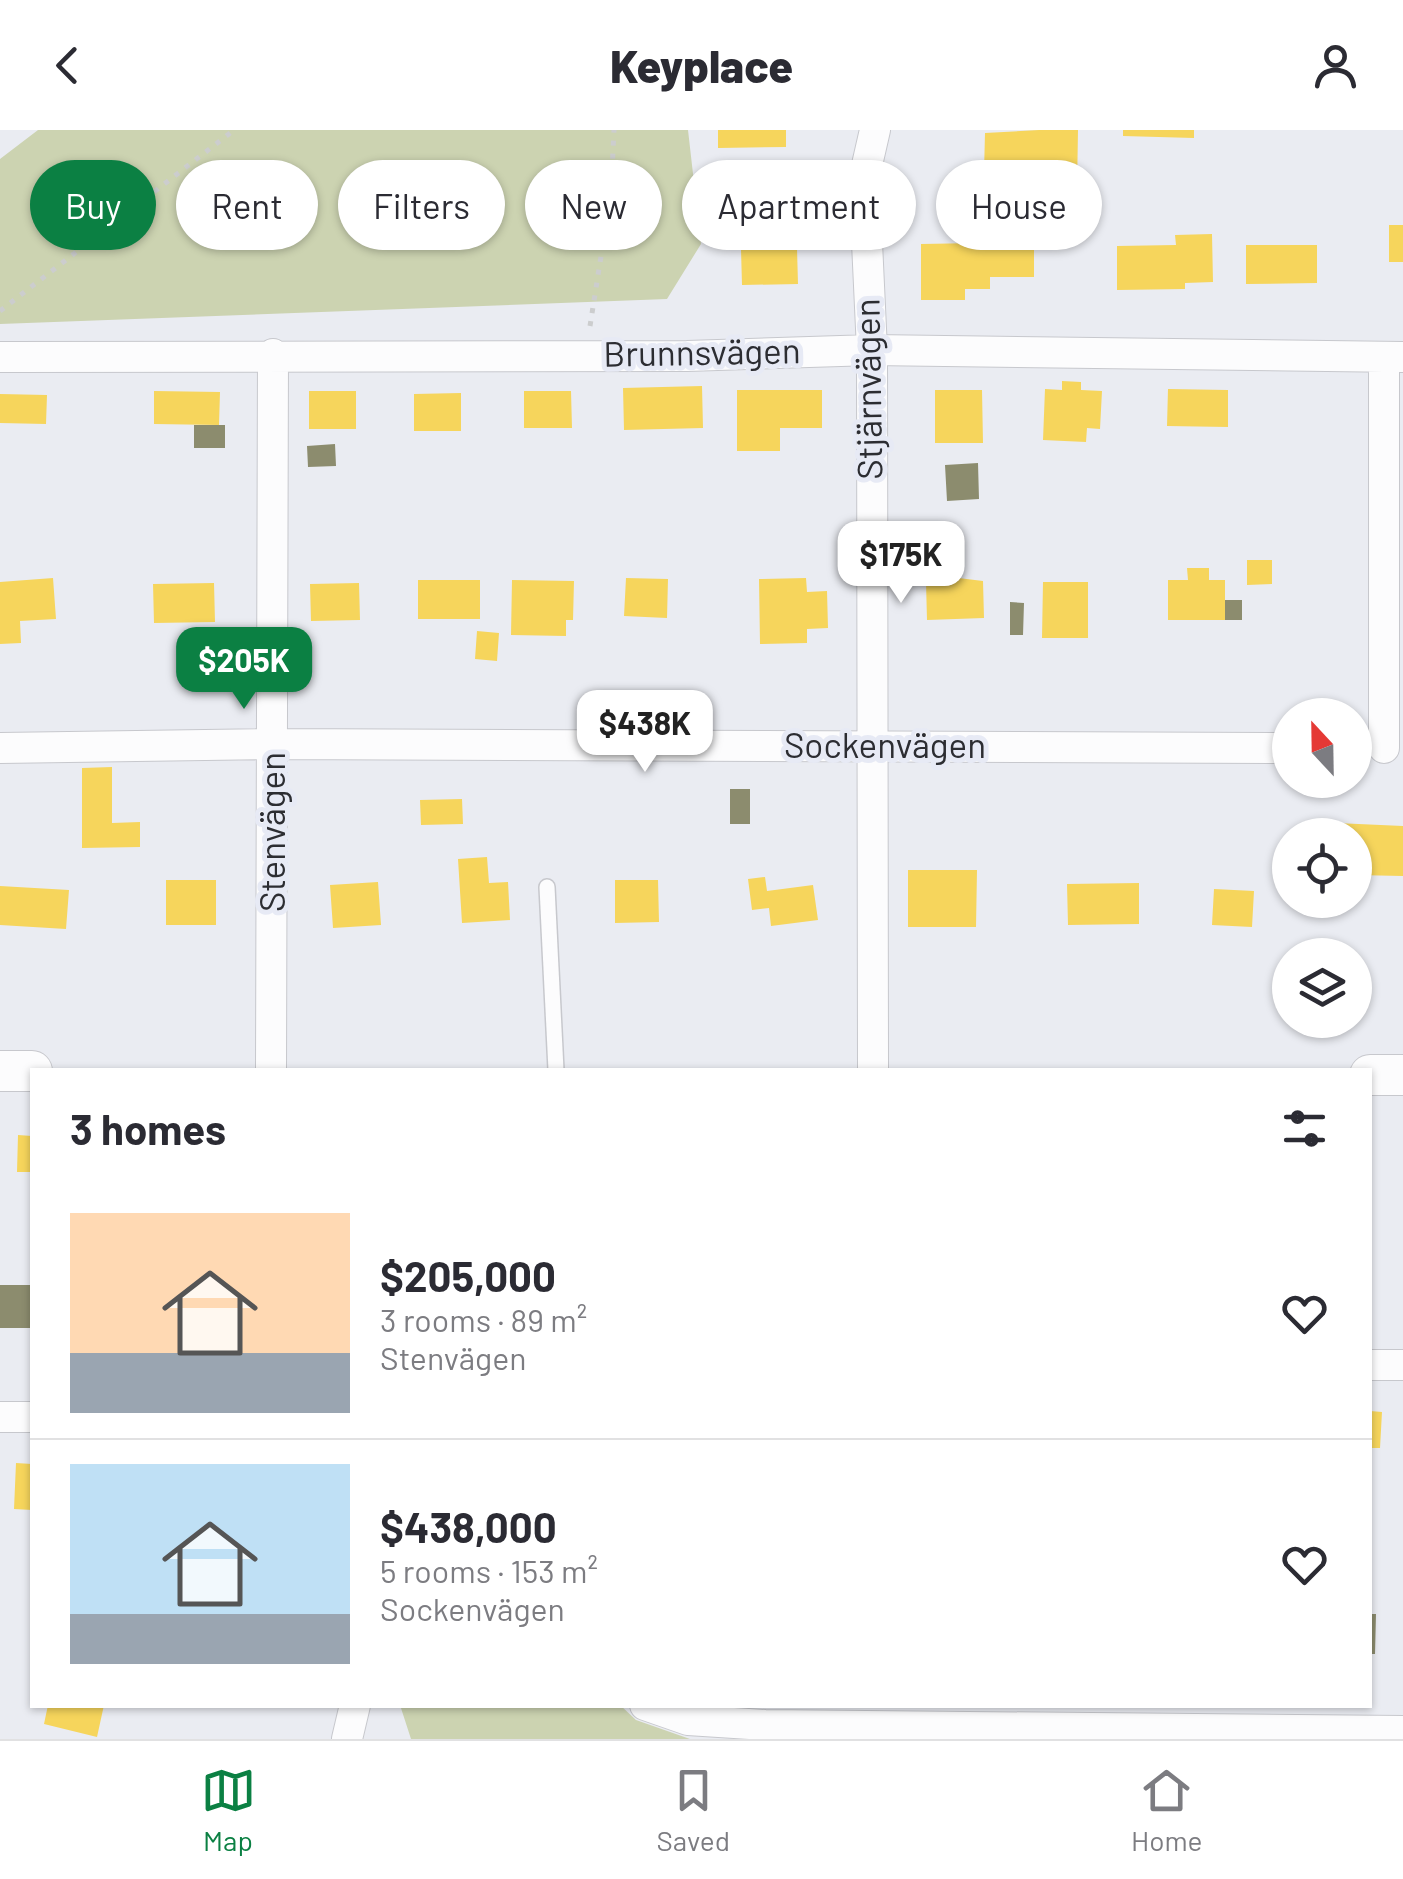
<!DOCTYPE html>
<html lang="en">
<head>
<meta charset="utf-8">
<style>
  :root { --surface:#fff; --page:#f2f2f3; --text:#2b2b33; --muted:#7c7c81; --line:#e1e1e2; --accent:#0b8043 }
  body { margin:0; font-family:Barlow,sans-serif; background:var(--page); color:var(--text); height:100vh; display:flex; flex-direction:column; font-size:38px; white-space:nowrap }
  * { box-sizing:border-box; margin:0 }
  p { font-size:32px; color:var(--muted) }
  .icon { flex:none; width:55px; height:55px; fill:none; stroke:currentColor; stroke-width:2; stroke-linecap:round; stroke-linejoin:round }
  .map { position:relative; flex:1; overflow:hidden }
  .panel { position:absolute; left:30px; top:938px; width:1342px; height:640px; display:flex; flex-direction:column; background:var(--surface); border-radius:0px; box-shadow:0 2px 8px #0004 }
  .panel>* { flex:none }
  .hud { position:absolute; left:30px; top:30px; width:1345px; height:90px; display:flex; gap:20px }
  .needle { width:65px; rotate:338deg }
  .fabs { position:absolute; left:1272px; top:568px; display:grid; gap:20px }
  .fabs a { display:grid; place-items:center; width:100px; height:100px; border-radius:50%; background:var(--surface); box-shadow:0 2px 8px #0004; font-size:50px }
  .price { position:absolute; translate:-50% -85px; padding:0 22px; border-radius:20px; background:#fff; color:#222; font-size:32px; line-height:65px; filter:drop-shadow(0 2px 5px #0008) }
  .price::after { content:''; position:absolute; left:50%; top:60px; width:30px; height:22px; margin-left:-15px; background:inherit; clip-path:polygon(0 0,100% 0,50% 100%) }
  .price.current { background:var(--accent); color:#fff }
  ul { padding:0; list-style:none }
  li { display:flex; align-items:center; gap:30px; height:250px; padding:0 40px }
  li+li { border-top:2px solid var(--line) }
  li span { display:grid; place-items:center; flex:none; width:280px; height:200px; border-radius:0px; color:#555 }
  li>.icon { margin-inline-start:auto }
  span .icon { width:120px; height:120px; fill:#fffc; stroke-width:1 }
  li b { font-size:42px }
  h2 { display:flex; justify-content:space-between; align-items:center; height:120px; padding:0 40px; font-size:42px }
  .chip { padding:0 35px; border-radius:45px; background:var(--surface); box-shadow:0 2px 8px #0004; font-size:35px; line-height:90px }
  .chip.current { background:var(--accent); color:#fff }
  header { display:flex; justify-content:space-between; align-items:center; height:130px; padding:0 40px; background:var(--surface); font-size:45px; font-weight:800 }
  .tabs { display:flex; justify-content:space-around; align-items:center; height:140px; border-top:2px solid var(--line); background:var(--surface); font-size:28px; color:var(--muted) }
  .tabs a { display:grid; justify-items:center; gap:5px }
  .tabs .current { color:var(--accent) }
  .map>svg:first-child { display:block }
</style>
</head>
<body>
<header><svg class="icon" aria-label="back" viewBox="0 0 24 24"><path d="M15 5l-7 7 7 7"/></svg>Keyplace<svg class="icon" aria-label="person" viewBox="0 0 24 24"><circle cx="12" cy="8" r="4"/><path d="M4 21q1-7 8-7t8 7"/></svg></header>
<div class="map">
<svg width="1403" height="1609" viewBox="0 0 1403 1609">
  <rect width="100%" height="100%" fill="#eaecf2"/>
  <path fill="#ccd3b1" d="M38 0H688L701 114 667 169 0 194V29Z
    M400 1575H620L636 1590 690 1609H411Z"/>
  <path fill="#f6d55c" d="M718 0H786V17L718 18Z
    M1039 0H1078L1077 59 1039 58V43L984 42 985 3Z
    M1123 0H1194V8L1123 6Z
    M1389 95H1403V132H1389Z
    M1212 104 1213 152 1185 153V159L1117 160V116L1176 115 1175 105Z
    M1034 105V147H990V159H965V170H921V114L978 113V106Z
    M1246 115H1317V153L1246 154Z
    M797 118 798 154 742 155 741 119Z
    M1062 251 1081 252V260L1102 261 1100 299 1087 298 1086 312 1043 310 1045 259 1062 260Z
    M702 256 703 298 624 300 623 258Z
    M1168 259 1228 260V297L1167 296Z
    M737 260H822V298H780V321H737Z
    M935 260H982L983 313H935Z
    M154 261 220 262 219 295 154 294Z
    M309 261H356V299H309Z
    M524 261H571L572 298H524Z
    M461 263V301H414V264Z
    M0 264 47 265 46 294 0 293Z
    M1247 430H1272V454L1247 455Z
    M1187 438H1209V450H1225V490H1168V450H1188Z
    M942 446 983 451 984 488 927 490 926 452H942Z
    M53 448 56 489 20 491 21 513 0 514V452Z
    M626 448 668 449 667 488 624 486Z
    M806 448 807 462 827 461 828 498 807 499V513L760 514 759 449Z
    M418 450H480V489H418Z
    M512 450 574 451 573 490H566V506L511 505Z
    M1043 452H1088V508H1042Z
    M214 453 215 492 154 493 153 454Z
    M359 453 360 490 311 491 310 454Z
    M477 501 499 503 497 531 475 529Z
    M112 637V693L140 692V717L82 718V638Z
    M462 669 463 694 421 695 420 670Z
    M1336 693 1403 696V746L1355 745V705H1335Z
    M487 727 489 753 508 752 510 790 462 793 458 729Z
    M908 740H977L976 797H908Z
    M765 747 767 761 813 755 818 790 771 796 769 778 752 780 748 749Z
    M166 750H216V795H166Z
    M615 750H658L659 792 615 793Z
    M378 752 381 795 333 798 330 755Z
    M1139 753V794L1068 795 1067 754Z
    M0 756 69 760 66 799 0 795Z
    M1214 759 1254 761 1252 797 1212 795Z
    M18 1005 32 1006V1042H17Z
    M1370 1281 1382 1282 1380 1318H1370Z
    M16 1333 32 1334V1380L14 1379Z
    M48 1575H104L97 1607 44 1594Z"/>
  <path fill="#8c8c6e" d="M194 295H225V318H194Z
    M335 314 336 336 308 337 307 316Z
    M978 333 979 369 947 371 945 335Z
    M1225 470H1242V490H1225Z
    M1010 472 1024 473 1023 505H1010Z
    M730 659H750V694H730Z
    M0 1155H32V1198H0Z
    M1370 1484H1376L1375 1524H1370Z"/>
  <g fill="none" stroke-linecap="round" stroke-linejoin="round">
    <defs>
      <path id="service" d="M547 757 556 940"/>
      <path id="minor" d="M0 227 687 226 872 220 1403 227
        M1384 227V618
        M0 618 274 614 1290 618
        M271 940 273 224
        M873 940 872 220 864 48 875 0
        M1370 1235H1403
        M0 1287H32
        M645 1575 688 1590 765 1595 1403 1601
        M347 1609 355 1575"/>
      <path id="tertiary" d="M0 941H32
        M1370 945H1403"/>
    </defs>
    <use href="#service" stroke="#c7c8cd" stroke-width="18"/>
    <use href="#minor" stroke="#c7c8cd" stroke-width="32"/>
    <use href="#tertiary" stroke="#c7c8cd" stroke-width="42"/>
    <path stroke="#cccdce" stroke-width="5" stroke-dasharray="5 8" stroke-linecap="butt" d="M0 181 234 0
      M590 196 611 63 614 0"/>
    <use href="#service" stroke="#fcfcfd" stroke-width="15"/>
    <use href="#minor" stroke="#fcfcfd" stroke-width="30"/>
    <use href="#tertiary" stroke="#fcfcfd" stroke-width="40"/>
  </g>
  <g text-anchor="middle" stroke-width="10" stroke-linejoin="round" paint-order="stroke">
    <g font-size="35" fill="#2c2d32" stroke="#e7eaf5">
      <text transform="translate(702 223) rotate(-1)" y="12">Brunnsvägen</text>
      <text transform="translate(869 259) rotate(-91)" y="12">Stjärnvägen</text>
      <text x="885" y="628">Sockenvägen</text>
      <text transform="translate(273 702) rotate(-90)" y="12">Stenvägen</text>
    </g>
  </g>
</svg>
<div class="fabs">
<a><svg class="needle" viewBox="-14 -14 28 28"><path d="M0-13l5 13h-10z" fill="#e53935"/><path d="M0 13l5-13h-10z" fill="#7c7c81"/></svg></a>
<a><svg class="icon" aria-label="locate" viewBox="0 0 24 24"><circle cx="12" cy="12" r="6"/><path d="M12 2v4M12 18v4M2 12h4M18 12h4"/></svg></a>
<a><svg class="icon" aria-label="layers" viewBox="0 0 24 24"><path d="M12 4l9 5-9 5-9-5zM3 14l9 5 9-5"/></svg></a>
</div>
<b class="price" style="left:901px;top:476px">$175K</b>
<b class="price current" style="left:244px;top:582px">$205K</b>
<b class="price" style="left:645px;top:645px">$438K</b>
<div class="hud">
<a class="chip current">Buy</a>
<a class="chip">Rent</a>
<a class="chip">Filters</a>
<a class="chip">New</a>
<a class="chip">Apartment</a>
<a class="chip">House</a>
</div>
<section class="panel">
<h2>3 homes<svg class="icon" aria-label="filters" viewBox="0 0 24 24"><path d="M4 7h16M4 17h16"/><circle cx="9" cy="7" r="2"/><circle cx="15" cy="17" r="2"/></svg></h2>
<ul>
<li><span style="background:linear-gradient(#ffd9b3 70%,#9aa5b1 0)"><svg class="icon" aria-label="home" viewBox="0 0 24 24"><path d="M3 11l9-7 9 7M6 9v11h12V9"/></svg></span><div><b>$205,000</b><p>3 rooms · 89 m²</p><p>Stenvägen</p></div><svg class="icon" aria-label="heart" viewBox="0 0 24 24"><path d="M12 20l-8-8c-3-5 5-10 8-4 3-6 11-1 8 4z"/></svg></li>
<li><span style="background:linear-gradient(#bfe0f5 75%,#9aa5b1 0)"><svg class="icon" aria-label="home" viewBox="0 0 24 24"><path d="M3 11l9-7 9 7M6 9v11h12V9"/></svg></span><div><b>$438,000</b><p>5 rooms · 153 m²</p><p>Sockenvägen</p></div><svg class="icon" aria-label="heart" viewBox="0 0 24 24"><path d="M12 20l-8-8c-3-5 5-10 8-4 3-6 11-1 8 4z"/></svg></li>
</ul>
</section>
</div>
<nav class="tabs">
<a class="current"><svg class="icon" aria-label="map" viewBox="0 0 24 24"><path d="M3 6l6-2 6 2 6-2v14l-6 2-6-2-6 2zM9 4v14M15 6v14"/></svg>Map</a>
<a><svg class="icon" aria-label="saved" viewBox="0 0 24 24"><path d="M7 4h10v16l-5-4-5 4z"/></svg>Saved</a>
<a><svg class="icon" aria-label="home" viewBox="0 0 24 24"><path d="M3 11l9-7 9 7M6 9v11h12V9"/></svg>Home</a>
</nav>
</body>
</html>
